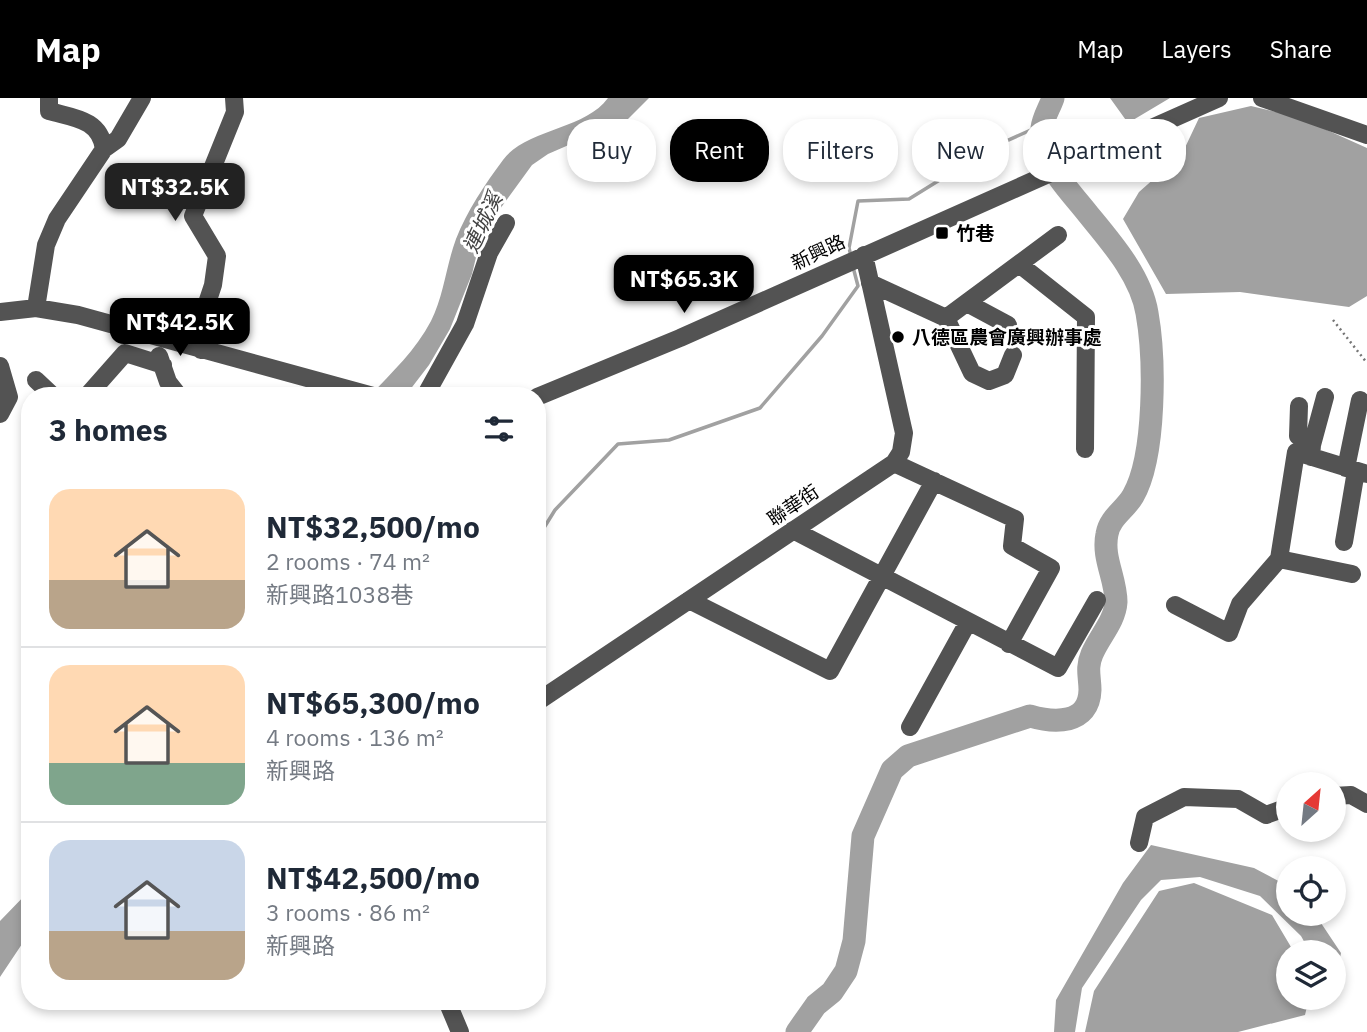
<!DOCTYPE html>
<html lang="en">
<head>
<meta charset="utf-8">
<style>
  :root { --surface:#fff; --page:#f2f2f3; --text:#1f2937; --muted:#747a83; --line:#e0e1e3; --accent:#000 }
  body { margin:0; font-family:"IBM Plex Sans","Noto Sans TC",sans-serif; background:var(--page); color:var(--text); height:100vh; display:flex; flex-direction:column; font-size:26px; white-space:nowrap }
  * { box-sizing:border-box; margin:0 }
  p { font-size:23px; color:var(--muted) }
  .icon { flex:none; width:38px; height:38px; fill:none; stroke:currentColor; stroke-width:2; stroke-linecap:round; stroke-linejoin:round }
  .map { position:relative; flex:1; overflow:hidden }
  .details { position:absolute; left:21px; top:289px; width:525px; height:623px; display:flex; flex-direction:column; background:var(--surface); border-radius:28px; box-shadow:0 4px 10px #0003 }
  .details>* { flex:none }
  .guide { position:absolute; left:567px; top:21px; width:665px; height:63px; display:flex; gap:14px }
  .needle { width:46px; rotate:27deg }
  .fabs { position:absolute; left:1276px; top:674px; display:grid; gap:14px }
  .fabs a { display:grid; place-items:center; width:70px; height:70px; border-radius:50%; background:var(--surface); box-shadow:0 4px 10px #0003; font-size:35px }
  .price { position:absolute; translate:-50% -60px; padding:0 16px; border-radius:14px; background:var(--accent); color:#fff; font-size:23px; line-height:46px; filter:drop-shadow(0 2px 4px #0008) }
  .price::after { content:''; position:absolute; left:50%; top:42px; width:21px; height:16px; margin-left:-10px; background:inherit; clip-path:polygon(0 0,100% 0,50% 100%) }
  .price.current { background:#222; color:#fff }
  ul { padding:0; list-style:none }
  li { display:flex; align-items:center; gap:21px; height:175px; padding:0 28px }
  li+li { border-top:2px solid var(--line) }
  li span { display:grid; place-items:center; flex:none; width:196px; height:140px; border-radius:21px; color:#555 }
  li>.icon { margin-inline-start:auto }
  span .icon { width:84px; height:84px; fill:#fffc; stroke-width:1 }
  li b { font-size:30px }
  h2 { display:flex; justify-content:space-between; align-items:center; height:84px; padding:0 28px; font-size:30px }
  .tag { padding:0 24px; border-radius:28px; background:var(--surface); box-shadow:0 4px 10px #0003; font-size:24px; line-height:63px }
  .tag.current { background:var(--accent); color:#fff }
  header { display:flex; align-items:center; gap:42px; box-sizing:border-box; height:98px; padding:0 35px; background:var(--accent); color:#fff }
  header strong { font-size:33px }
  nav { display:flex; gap:38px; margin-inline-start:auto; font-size:24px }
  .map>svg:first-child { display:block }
</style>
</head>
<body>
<header>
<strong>Map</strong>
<nav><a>Map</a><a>Layers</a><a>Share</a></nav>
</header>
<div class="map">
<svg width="1367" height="934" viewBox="0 0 1367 934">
  <rect width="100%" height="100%" fill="#fff"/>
  <path fill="#a1a1a1" d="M608 0H649L626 23 594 46H571L548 56 532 67 492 122 479 147 472 176 450 231 429 267 406 297 370 298C392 274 416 252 431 223 444 197 446 168 456 141 467 113 485 86 503 62 525 31 585 32 608 0Z
    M1110 0H1170L1128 25Z
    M1251 8 1298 19 1367 50V198L1349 209 1240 194 1166 196 1123 121 1139 94 1182 56 1199 20Z
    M1151 747 1254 770 1288 788V816H1315L1341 855 1337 877 1334 875V854H1310L1301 838 1260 798 1200 779 1161 782 1141 802 1082 890 1075 934H1054L1056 902 1123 785Z
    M1194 785 1272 817 1294 854H1288V900H1309L1305 917 1238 934H1085L1094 893 1159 793Z
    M30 792V834L0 879V823Z"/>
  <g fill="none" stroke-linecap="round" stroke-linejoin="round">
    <path stroke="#a1a1a1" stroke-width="3.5" d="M851 158 849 150 858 103 909 101 993 49 1042 27
      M537 441 555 412 618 346 669 342 760 310 822 238 858 188 853 169"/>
    <path stroke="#a1a1a1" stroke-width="23" d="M797 934 816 907 832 894 846 873 854 843 863 738 892 672 908 658 1030 618C1054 625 1089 627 1090 592 1090 579 1086 570 1092 556 1099 539 1115 523 1116 504 1116 480 1102 460 1107 436 1110 419 1125 412 1133 398 1156 358 1155 260 1147 215 1141 178 1111 144 1088 116 1067 89 1041 67 1042 30 1043 20 1050 9 1053 0"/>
    <path stroke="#757575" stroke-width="2.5" stroke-dasharray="2 3.5" stroke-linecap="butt" d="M1333 222 1367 265"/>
    <path stroke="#535353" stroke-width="18" d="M1262 0 1367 37
      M104 51 118 41 142 0
      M1019 166 1086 219 1085 351
      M870 185 946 220 1058 137
      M967 205 1008 227
      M36 210 46 147 57 121 104 51C100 21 74 20 49 13V0
      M0 214 36 210 78 217 373 298
      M946 220 972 275 989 283 1005 277 1013 257
      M201 252 203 217 213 187 217 158 193 118 235 14 234 0
      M159 258 168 284 179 298
      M0 268 9 299 0 316
      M36 282 53 298
      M87 298 125 255 163 267
      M425 298 465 226 489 155 506 125
      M537 299 680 240 1219 0
      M1299 308 1298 338 1312 347 1311 359
      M1312 347 1325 299
      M894 365 1015 421 1012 448 1051 470 1009 546
      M1346 370 1360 302
      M793 432 1058 570 1097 502
      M1344 444 1356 373
      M1279 461 1352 476
      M689 502 830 573 934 383
      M1175 507 1229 535 1240 506 1279 461 1296 354 1367 376
      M537 604 894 365 901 354 904 335 864 157
      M910 629 968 524
      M1334 698 1351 697 1367 706
      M1139 745 1145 719 1184 699 1238 701 1266 717 1288 709
      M447 903 460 934"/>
  </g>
  <g fill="#000" stroke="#fff" stroke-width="2.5">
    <rect x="935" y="128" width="14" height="14" rx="3.5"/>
    <circle cx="898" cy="239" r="7"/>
  </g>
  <g text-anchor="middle" stroke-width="6" stroke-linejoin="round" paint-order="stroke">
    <g font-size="19" font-weight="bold" fill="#000" stroke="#fff" text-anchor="start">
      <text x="956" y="142">竹巷</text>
      <text x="912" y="246">八德區農會廣興辦事處</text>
    </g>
    <g font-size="19" fill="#000" stroke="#fff">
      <text transform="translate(818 154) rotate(-25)" y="7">新興路</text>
      <text transform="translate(793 407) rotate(-34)" y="7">聯華街</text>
    </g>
    <g font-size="21" font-style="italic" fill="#424242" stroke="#fff">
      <text transform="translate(483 125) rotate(-65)" y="7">連城溪</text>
    </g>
  </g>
</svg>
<div class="fabs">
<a><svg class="needle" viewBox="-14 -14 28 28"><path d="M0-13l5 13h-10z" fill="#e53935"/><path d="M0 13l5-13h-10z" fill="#747a83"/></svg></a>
<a><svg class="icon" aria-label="locate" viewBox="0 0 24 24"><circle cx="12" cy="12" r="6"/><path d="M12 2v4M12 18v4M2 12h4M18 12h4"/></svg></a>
<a><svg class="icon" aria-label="layers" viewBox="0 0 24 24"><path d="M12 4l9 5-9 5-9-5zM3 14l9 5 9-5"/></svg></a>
</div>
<b class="price current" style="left:175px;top:125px">NT$32.5K</b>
<b class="price" style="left:684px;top:217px">NT$65.3K</b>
<b class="price" style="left:180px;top:260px">NT$42.5K</b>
<div class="guide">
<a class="tag">Buy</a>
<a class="tag current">Rent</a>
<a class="tag">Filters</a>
<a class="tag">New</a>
<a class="tag">Apartment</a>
</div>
<section class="details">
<h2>3 homes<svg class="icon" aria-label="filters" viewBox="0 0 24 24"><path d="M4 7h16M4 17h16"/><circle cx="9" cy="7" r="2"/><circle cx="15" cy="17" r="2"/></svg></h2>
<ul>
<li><span style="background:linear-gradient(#ffd9b3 65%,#b9a48a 0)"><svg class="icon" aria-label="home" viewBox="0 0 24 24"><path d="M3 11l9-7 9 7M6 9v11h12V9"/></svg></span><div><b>NT$32,500/mo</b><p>2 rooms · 74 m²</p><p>新興路1038巷</p></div></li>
<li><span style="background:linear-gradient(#ffd9b3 70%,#7fa58c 0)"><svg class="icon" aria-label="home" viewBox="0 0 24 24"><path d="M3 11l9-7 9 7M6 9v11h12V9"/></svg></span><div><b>NT$65,300/mo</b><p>4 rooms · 136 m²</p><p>新興路</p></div></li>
<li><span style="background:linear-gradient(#c9d6e8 65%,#b9a48a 0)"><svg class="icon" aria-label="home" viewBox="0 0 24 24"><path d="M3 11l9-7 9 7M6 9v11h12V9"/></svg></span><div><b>NT$42,500/mo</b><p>3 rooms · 86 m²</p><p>新興路</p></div></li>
</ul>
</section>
</div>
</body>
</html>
